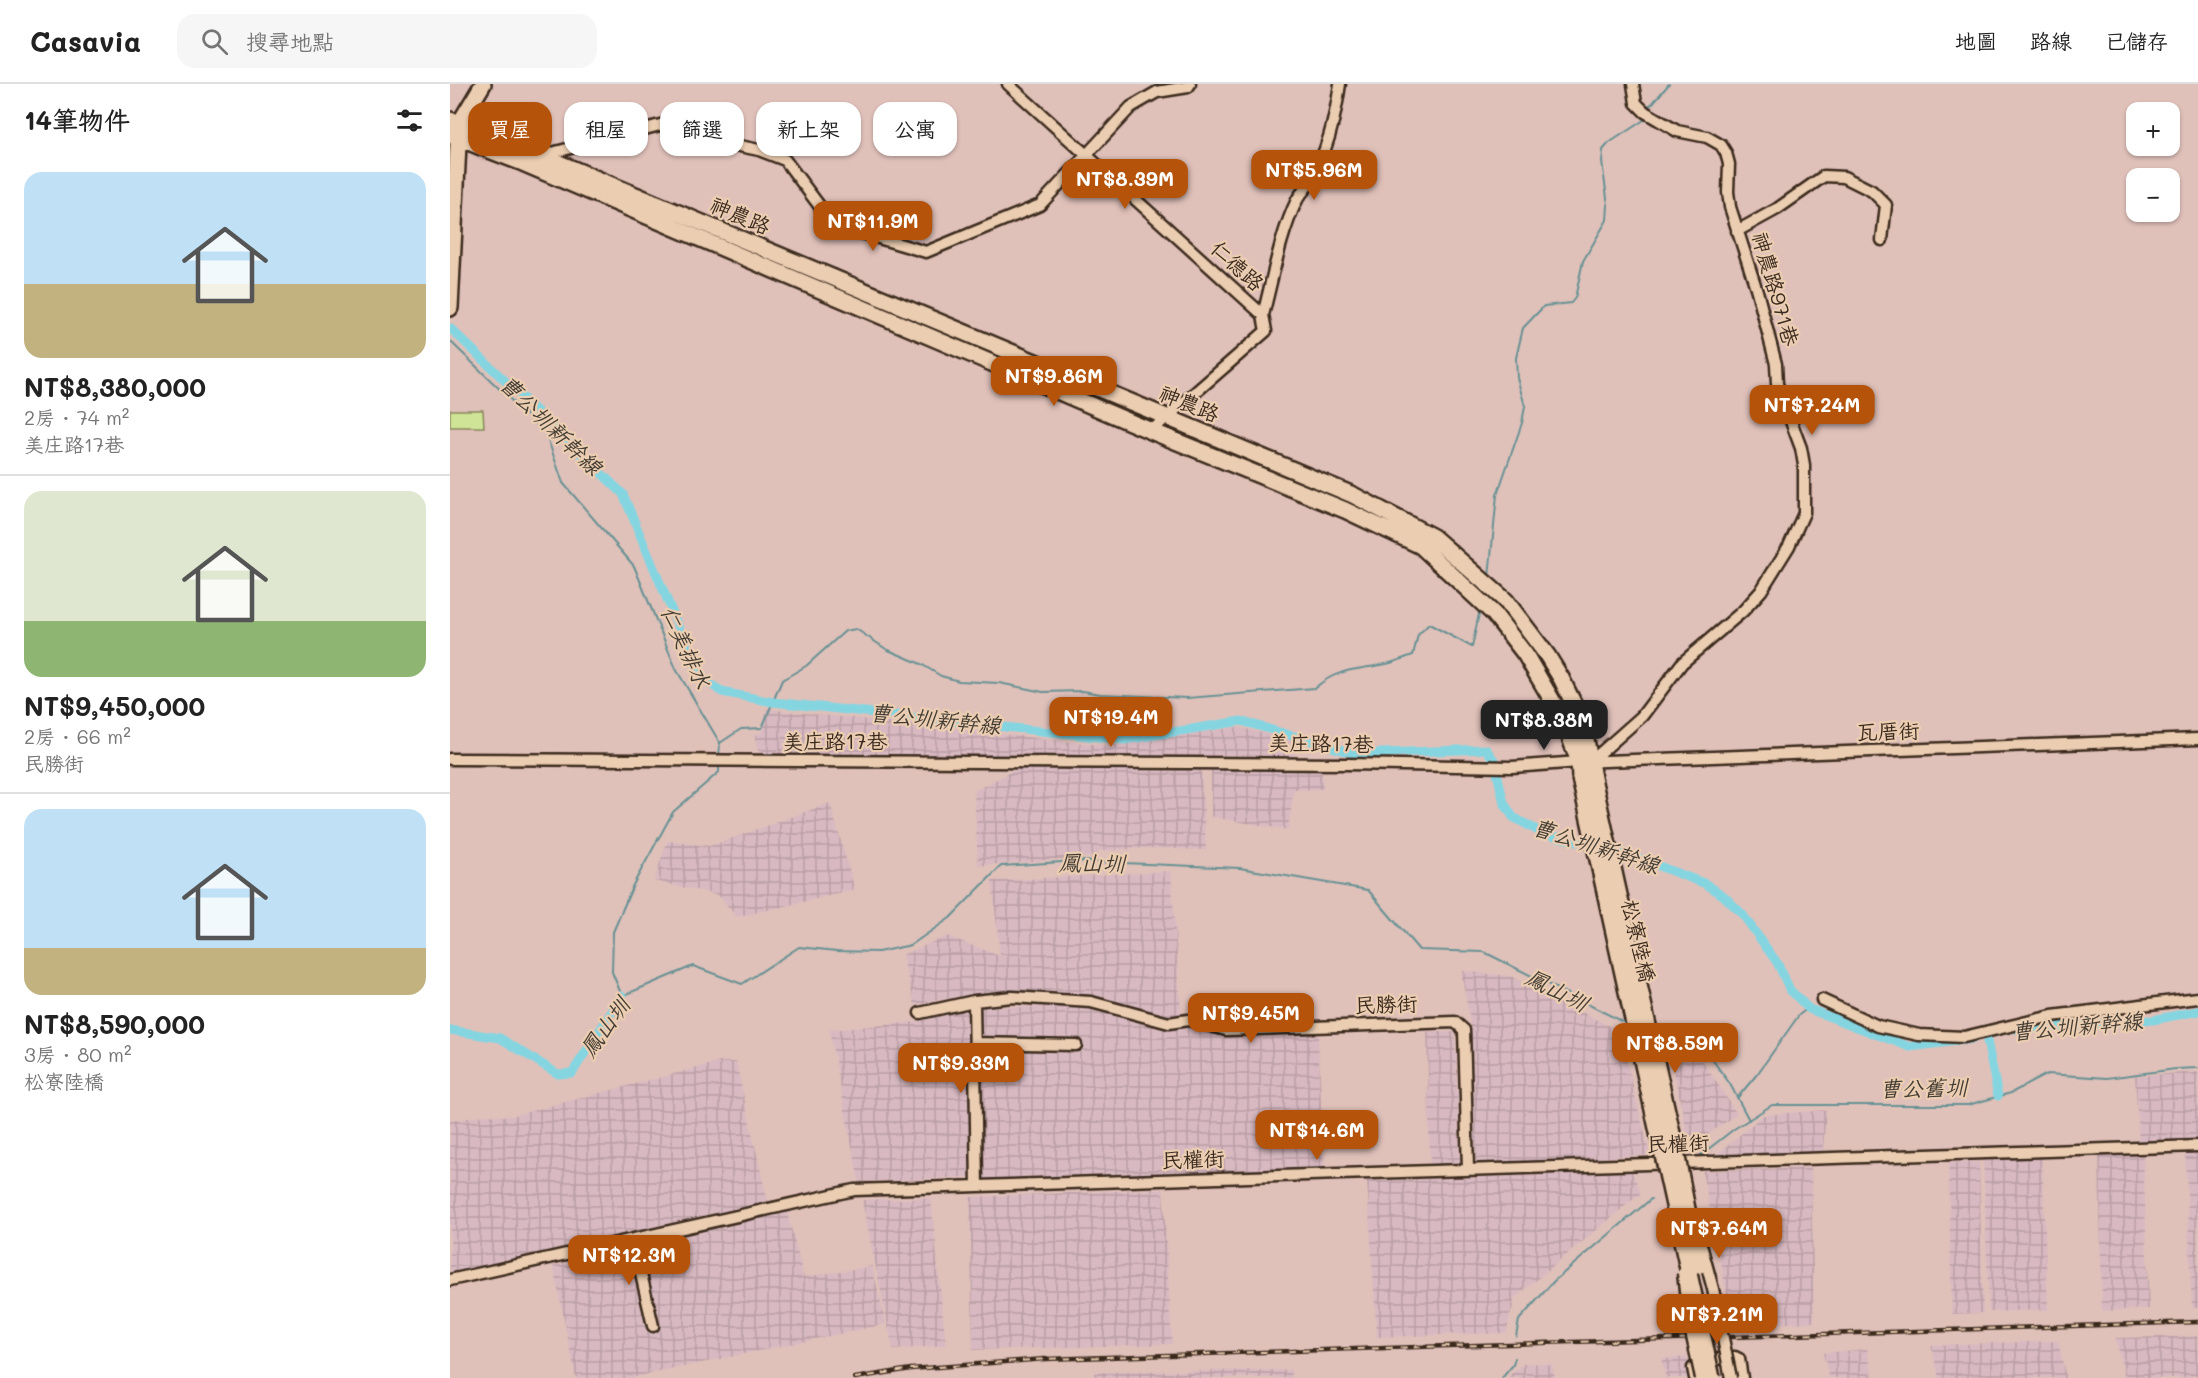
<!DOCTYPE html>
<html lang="zh-TW">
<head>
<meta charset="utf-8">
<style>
  :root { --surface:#fff; --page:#f6f6f6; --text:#222; --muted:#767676; --line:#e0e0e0; --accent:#b45309 }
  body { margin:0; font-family:Mali,"LXGW WenKai TC",sans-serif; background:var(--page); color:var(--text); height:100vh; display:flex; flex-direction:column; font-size:22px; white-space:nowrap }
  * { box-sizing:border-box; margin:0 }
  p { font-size:20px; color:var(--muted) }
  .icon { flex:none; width:33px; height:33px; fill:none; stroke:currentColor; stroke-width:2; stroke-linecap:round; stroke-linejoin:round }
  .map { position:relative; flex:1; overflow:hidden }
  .drawer { display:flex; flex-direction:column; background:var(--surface); width:450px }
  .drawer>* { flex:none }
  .top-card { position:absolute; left:18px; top:18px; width:570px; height:54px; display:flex; gap:12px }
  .tools { position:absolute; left:1676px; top:18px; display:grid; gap:12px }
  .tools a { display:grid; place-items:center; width:54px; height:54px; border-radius:12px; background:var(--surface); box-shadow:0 2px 4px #0004; font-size:30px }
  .price { position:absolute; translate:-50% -51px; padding:0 14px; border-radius:12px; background:var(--accent); color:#fff; font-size:20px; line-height:39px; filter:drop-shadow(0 2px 3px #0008) }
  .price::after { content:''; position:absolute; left:50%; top:36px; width:18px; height:14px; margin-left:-9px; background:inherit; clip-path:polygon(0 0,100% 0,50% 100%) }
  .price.active { background:#222; color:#fff }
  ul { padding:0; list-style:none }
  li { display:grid; align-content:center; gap:12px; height:318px; padding:0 24px }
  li+li { border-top:2px solid var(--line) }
  li span { display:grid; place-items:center; height:186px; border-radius:18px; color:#555 }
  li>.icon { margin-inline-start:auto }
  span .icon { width:108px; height:108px; fill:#fffc; stroke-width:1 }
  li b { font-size:26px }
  h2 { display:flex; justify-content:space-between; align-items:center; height:72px; padding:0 24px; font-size:26px }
  .tag { padding:0 21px; border-radius:18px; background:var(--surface); box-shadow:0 2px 4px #0004; font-size:21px; line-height:54px }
  .tag.active { background:var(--accent); color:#fff }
  header { display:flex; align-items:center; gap:36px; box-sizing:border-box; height:84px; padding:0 30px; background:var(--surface); border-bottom:2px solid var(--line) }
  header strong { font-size:28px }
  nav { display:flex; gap:33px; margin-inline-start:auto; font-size:21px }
  .search { width:420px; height:54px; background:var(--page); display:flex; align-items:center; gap:15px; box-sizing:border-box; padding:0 21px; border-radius:18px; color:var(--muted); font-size:22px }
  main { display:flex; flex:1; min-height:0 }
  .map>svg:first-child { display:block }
</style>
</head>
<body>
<header>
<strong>Casavia</strong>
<div class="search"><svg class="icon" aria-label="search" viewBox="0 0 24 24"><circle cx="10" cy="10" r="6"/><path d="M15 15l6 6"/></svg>搜尋地點</div>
<nav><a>地圖</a><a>路線</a><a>已儲存</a></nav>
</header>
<main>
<section class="drawer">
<h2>14筆物件<svg class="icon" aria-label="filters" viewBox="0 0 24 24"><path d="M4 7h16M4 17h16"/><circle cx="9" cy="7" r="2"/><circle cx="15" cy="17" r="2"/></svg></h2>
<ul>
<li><span style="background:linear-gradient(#bfe0f5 60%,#c2b280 0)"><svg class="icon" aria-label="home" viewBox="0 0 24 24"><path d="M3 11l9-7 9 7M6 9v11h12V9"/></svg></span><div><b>NT$8,380,000</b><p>2房 · 74 m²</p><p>美庄路17巷</p></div></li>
<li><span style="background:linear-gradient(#dfe7d0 70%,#8fb573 0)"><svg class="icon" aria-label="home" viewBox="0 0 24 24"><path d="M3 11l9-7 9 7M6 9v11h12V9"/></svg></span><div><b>NT$9,450,000</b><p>2房 · 66 m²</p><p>民勝街</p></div></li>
<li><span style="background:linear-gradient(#bfe0f5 75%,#c2b280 0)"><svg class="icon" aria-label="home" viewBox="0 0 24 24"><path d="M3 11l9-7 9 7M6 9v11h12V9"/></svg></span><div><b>NT$8,590,000</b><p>3房 · 80 m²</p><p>松寮陸橋</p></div></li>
</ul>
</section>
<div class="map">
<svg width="1748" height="1294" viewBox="0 0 1748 1294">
  <defs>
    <pattern id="industrial-grid" width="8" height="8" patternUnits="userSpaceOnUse" patternTransform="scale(1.5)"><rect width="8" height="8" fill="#d8b9c1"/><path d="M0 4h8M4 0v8" fill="none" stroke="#ba9fa5"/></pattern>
  </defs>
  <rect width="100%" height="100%" fill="#e0c1ba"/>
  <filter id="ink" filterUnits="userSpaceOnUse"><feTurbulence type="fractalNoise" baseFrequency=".0167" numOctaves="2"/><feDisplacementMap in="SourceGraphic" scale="12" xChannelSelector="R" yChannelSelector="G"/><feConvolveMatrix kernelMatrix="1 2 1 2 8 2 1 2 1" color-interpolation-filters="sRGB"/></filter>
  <g filter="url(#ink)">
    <path fill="url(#industrial-grid)" d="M317 625 660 662 787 643 847 657 844 672 309 671 305 651 312 648Z
      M568 684H751L756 766 697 764 649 767 648 772 528 782 524 707Z
      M761 684 872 687 873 705 844 706 838 746 761 733Z
      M380 719 405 806 287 833 268 811 204 797 217 757 260 762Z
      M721 787 731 929 717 935 664 919 605 910 511 912 465 921 452 871 497 852 550 872 542 797Z
      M1011 887 1060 892 1169 947 1200 1071 1026 1080 1021 945Z
      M619 922 659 927 711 945 740 941 790 953 868 951 874 1085 532 1097 530 923Z
      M518 925 520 1093 409 1098 379 946 465 938Z
      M977 948H1005L1010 1078 980 1080Z
      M1219 965 1251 974 1287 1030 1240 1063Z
      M270 978H286L318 1119 0 1189V1037L34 1031 61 1032Z
      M1748 988V1057L1689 1059 1685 992Z
      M1376 1026 1373 1068 1264 1073 1313 1031Z
      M1735 1067H1748V1224H1742Z
      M1693 1069 1699 1225 1652 1227 1649 1070Z
      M1592 1071 1598 1226 1539 1228 1533 1074Z
      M1529 1078 1533 1229 1502 1230 1498 1079Z
      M1361 1084 1364 1238 1283 1242 1252 1087Z
      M1182 1088 1191 1109 1065 1214 1056 1249 927 1253 917 1097Z
      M713 1105 722 1260 523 1266 520 1113Z
      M481 1114 496 1261 443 1266 412 1116Z
      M337 1128 354 1193 422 1182 436 1240 181 1294H126L103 1182Z
      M1748 1252V1291L1737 1294H1675L1665 1254Z
      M1608 1257 1616 1294H1489L1481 1261Z
      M1417 1265 1423 1294H1379L1373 1269Z
      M1237 1273 1242 1294H1216L1211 1275Z
      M1075 1279 1102 1280 1105 1294H1056Z
      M841 1286 842 1294H644V1288Z"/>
    <path fill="#d0e498" stroke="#86875b" stroke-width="1.5" d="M0 326H33L34 343H0Z"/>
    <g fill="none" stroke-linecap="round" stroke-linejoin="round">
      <path stroke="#679193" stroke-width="2" d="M1196 23 1202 20 1219 0
        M0 257 96 350 113 399 184 482 226 585 270 659 269 673
        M1039 493 1047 411 1072 339 1075 322 1067 294 1066 274 1073 244 1094 222 1121 219 1125 214 1133 177 1157 136 1158 121 1152 78 1153 66 1159 59 1197 34
        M270 659 291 645 312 644 332 596 356 582 395 547 406 545 436 565 471 580 491 592 509 597 549 599 593 608 633 607 650 610 737 614 865 604C887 584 908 586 936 580 945 578 954 574 963 571L968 551 979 540 1022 563 1030 525
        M269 681V688L223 728 183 801 163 848 162 888 172 912 243 882 292 900 349 863 387 867 428 868 461 861 500 834 551 782 627 777 790 784 918 806 969 866 1034 868 1179 941
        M1207 950 1251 960 1280 1000 1299 1036
        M1288 1013 1308 989 1349 931 1358 924
        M1247 1074 1284 1045 1322 1021H1518L1561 1009 1597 990 1657 994 1726 985 1748 984
        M1066 1252 1069 1236 1104 1197 1201 1115
        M1052 1294 1063 1281 1065 1274"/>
      <path stroke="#85d5e1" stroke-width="9" d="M0 244 173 410 249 592 272 608 323 618 674 656 791 637 906 670 1036 665 1044 676 1054 719 1063 733 1092 749 1177 770 1256 800 1274 812 1293 831 1328 880 1340 906 1359 925 1460 963 1523 955
        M1566 945 1703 936 1748 927
        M0 946 50 954 108 990 122 989 172 912
        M1536 952 1548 1012"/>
      <defs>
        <path id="street" d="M558 0 813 231 816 247 701 347
          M90 72 214 40 225 41 270 58 309 66 335 76 374 128 388 142 476 168 590 121 681 23 707 8 738 3 740 0
          M1287 147 1327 125 1374 92 1394 93 1422 107 1436 121 1432 156
          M813 231C823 193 830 151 847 116 850 110 855 106 858 101 877 70 885 35 890 0
          M0 675 897 680 1062 683 1129 678 1748 655
          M1139 679 1192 632 1232 579 1293 527 1311 507 1339 462 1354 429V381L1351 364 1327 300 1326 280 1307 207 1280 123 1278 108 1279 80 1276 69 1271 61 1257 53 1227 47 1195 28 1186 19 1183 0
          M1372 916 1428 942 1469 951 1514 953 1602 932 1748 914
          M524 917 527 1102
          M470 929 524 917 562 913 641 918 719 939 738 936 776 946 1005 938 1014 946 1018 1086
          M525 959 626 961
          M183 1155 203 1242
          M0 1196 404 1106 1748 1062
          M1245 1294 1243 1284 1251 1277 1285 1273 1289 1275 1292 1294"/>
        <path id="secondary" d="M0 36 92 72 903 411 983 453 1056 517 1097 571 1111 594 1133 639 1143 694
          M0 51 73 79 701 347 895 426 971 462 1044 530 1075 570 1113 635 1129 678 1130 693
          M0 224 9 40 33 0"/>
      </defs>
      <use href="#street" stroke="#3b2a1e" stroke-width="15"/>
      <use href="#secondary" stroke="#3b2a1e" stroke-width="20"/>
      <use href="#street" stroke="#ebcdb1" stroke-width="10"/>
      <use href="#secondary" stroke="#ebcdb1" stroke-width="15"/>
      <defs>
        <path id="rail" d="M405 1294 461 1285 595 1275 1748 1238"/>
      </defs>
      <use href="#rail" stroke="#3b2a1e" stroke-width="4.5"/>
      <use href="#rail" stroke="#ebcdb1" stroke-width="2" stroke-dasharray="7" stroke-linecap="butt"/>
      <defs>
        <path id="street-bridge" d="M1250 1157 1263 1205 1281 1294
          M1233 1189 1238 1234 1251 1294"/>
        <path id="secondary-bridge" d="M1130 694 1262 1294
          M1143 694 1225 1063 1248 1182"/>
      </defs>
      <use href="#street-bridge" stroke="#3b2a1e" stroke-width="15" stroke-linecap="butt"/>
      <use href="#secondary-bridge" stroke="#3b2a1e" stroke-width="20" stroke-linecap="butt"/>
      <use href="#street-bridge" stroke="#ebcdb1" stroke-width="10"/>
      <use href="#secondary-bridge" stroke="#ebcdb1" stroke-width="15"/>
    </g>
  </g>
  <g text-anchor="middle" stroke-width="4.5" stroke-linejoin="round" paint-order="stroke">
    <g font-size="21" fill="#3b2a1e" stroke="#ebcdb1">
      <text transform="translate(290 132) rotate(23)" y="7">神農路</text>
      <text transform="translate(787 182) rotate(42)" y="7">仁德路</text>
      <text transform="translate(1325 205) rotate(74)" y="7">神農路971巷</text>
      <text transform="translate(739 320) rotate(22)" y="7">神農路</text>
      <text transform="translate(1438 648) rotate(-2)" y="7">瓦厝街</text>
      <text x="385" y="665">美庄路17巷</text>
      <text transform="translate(871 660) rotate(1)" y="7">美庄路17巷</text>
      <text transform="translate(1188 857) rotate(77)" y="7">松寮陸橋</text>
      <text transform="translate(936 921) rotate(-2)" y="7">民勝街</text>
      <text transform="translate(1228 1060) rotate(-2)" y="7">民權街</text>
      <text transform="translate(743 1076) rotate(-2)" y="7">民權街</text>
    </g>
    <g font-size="22" font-style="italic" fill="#423b32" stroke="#ebcdb1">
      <text transform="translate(101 341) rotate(44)" y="8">曹公圳新幹線</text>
      <text transform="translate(236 563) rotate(65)" y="8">仁美排水</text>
      <text transform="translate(485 635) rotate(6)" y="8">曹公圳新幹線</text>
      <text transform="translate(1146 762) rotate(18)" y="8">曹公圳新幹線</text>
      <text transform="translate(642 779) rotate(1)" y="8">鳳山圳</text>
      <text transform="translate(1107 906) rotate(27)" y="8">鳳山圳</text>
      <text transform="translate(1627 942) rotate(-5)" y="8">曹公圳新幹線</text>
      <text transform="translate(155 943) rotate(-54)" y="8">鳳山圳</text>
      <text transform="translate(1473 1004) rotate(-1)" y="8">曹公舊圳</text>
    </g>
  </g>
</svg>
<div class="tools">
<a>+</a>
<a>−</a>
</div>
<b class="price" style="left:864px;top:117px">NT$5.96M</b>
<b class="price" style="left:675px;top:126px">NT$8.39M</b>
<b class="price" style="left:423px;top:168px">NT$11.9M</b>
<b class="price" style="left:604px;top:323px">NT$9.86M</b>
<b class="price" style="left:1362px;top:352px">NT$7.24M</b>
<b class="price" style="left:661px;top:664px">NT$19.4M</b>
<b class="price active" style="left:1094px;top:667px">NT$8.38M</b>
<b class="price" style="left:801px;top:960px">NT$9.45M</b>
<b class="price" style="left:1225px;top:990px">NT$8.59M</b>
<b class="price" style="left:511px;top:1010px">NT$9.33M</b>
<b class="price" style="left:867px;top:1077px">NT$14.6M</b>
<b class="price" style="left:1269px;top:1175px">NT$7.64M</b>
<b class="price" style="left:179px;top:1202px">NT$12.3M</b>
<b class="price" style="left:1267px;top:1261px">NT$7.21M</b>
<div class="top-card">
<a class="tag active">買屋</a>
<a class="tag">租屋</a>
<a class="tag">篩選</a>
<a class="tag">新上架</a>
<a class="tag">公寓</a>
</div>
</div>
</main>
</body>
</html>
